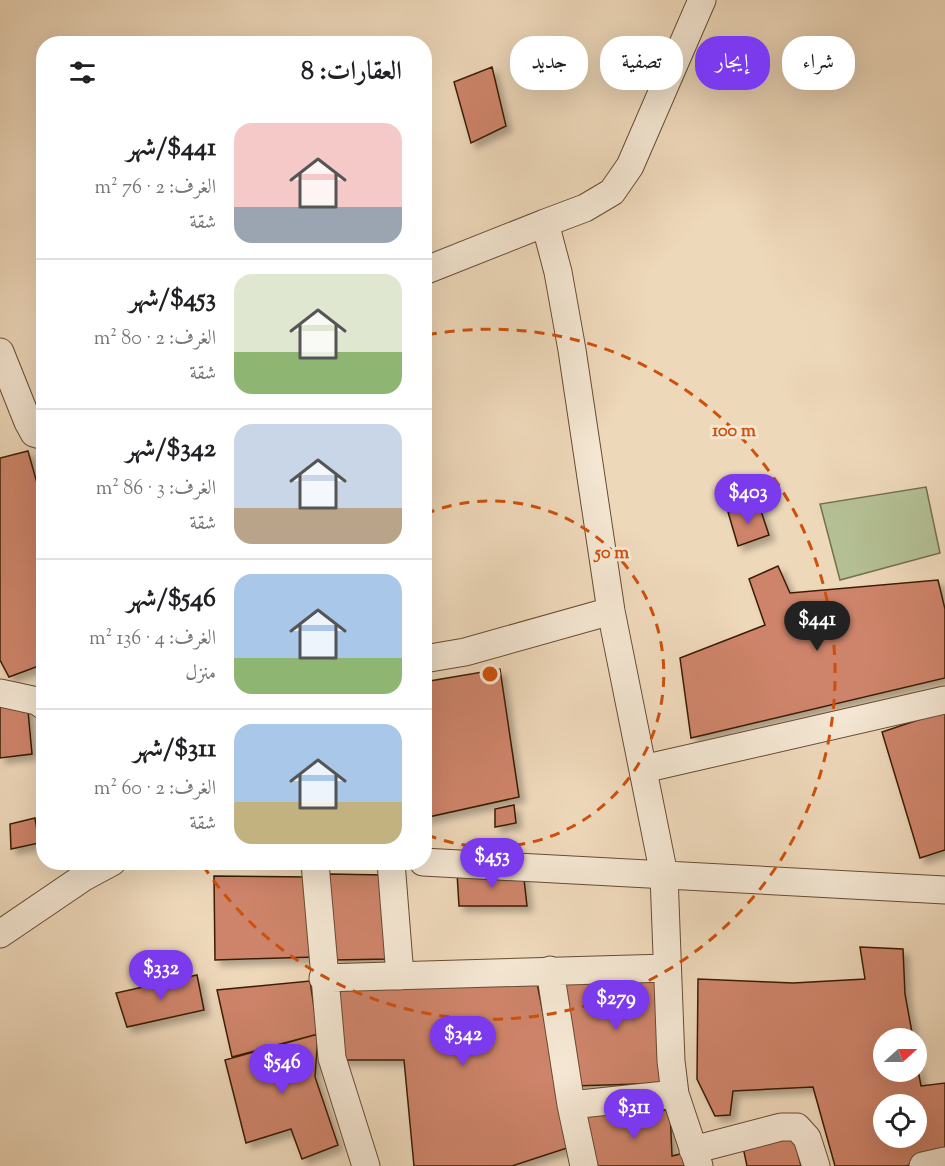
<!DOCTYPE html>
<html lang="ar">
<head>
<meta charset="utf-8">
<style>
  :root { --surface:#fff; --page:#f6f6f6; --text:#202124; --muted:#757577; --line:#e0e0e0; --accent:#7c3aed }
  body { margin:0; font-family:"Sorts Mill Goudy",Amiri,serif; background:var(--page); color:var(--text); direction:rtl; height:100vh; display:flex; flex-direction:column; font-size:22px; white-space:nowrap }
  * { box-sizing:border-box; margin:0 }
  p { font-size:20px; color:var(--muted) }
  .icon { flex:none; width:33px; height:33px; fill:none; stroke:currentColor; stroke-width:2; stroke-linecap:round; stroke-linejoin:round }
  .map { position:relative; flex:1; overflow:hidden; direction:ltr }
  .sheet { position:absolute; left:36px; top:36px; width:396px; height:834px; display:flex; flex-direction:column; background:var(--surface); border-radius:24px; box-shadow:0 6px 24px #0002; direction:rtl }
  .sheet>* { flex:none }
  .hud { position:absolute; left:450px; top:36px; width:405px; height:54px; direction:rtl; display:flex; gap:12px }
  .needle { width:39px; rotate:69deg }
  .tools { position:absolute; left:873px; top:1028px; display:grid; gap:12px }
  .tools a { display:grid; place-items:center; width:54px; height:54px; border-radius:50%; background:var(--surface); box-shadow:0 6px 24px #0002; font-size:30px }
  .price { position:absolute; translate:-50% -51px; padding:0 14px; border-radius:21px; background:var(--accent); color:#fff; font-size:20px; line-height:39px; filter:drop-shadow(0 2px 3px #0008) }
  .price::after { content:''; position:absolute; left:50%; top:36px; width:18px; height:14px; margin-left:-9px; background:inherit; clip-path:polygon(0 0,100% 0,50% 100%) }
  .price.current { background:#222; color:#fff }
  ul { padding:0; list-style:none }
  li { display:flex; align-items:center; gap:18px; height:150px; padding:0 30px }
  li+li { border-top:2px solid var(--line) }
  li span { display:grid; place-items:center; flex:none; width:168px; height:120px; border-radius:18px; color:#555 }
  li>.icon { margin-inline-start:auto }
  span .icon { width:72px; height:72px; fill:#fffc; stroke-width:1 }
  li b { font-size:26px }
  h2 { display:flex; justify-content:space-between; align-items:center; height:72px; padding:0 30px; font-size:26px }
  .pill { padding:0 21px; border-radius:24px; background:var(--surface); box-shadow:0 6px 24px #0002; font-size:21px; line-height:54px }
  .pill.current { background:var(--accent); color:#fff }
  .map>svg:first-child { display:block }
</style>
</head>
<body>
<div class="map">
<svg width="945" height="1166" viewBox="0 0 945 1166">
  <defs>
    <filter id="shadow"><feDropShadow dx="5.5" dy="5.5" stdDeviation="3" flood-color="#0004"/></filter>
  </defs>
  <rect width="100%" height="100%" fill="#eed8ba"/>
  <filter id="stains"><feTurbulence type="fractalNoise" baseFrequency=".00333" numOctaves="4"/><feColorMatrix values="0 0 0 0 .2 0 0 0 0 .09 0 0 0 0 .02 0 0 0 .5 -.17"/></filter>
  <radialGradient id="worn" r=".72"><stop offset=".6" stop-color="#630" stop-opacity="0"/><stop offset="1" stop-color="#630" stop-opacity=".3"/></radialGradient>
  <path fill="#b4c094" stroke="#776f4c" stroke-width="1.5" d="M926 487 940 553 840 580 820 504Z"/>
  <path fill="#ce846a" stroke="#3a1e05" stroke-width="1.5" fill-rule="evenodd" filter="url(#shadow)" d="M492 67 506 126 471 143 454 82Z
    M28 451 44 508V664L9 677 0 660V458Z
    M759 505 769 535 738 546 728 512Z
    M778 566 790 593 938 580 945 609V678L691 738 680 658 765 625 749 579Z
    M500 669 519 797 424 818V682Z
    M27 700 32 754 0 758V701Z
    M945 711V850L920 858 882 732Z
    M514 805 516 823 495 827V809Z
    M35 818 39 843 11 849 10 824Z
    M523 870 527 906H459L457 873Z
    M329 874 384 875 389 959 333 960Z
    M214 876 308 877 315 957 215 960Z
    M860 947 903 949 905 994 913 1038H884V1071H916V1059L921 1086 945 1083V1155L906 1166H835L813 1087 733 1091 730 1115 715 1116 697 1079 698 979 793 983 865 979ZM884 1104H916V1137H884Z
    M197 975 204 1010 127 1027 116 993Z
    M563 976 659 977 671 1083 573 1086Z
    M310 981 318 1034 232 1057 217 990Z
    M537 983 570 1147 512 1166H414L404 1060H340L333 987Z
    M318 1034 315 1077 338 1145 302 1159 291 1129 246 1143 225 1060Z
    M670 1110 672 1156 692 1151 693 1166H595L585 1114Z
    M794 1137 801 1166H747L743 1147Z"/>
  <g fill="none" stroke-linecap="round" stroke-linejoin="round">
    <defs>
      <path id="minor" d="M424 271 545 223
        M0 352 28 422 34 433 44 436
        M424 659 465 652 611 611
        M0 693 37 701 44 706
        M643 769 945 700
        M391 862 400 976
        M423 862 945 890
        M315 863 332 1058 366 1166
        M0 934 84 877 112 862
        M550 970 571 1105 584 1166
        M323 978 667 968
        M571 1105 675 1094
        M693 1150 781 1127H797L807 1138 816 1166
        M699 1166 675 1094 671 1061 664 875 611 611 572 350 558 272 545 223 585 208 612 192 630 166 702 0
        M923 1166 945 1161"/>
    </defs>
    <use href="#minor" stroke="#674c32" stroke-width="29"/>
    <use href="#minor" stroke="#f4e6d2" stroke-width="27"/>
  </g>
  <g fill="none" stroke="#ce500b" stroke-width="3" stroke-dasharray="10 8">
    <path d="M425 514A173 173 0 1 1 425 834"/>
    <path d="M427 335A345 345 0 1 1 202 864"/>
  </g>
  <circle cx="490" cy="674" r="9" fill="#ce500b" stroke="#f4e6d2" stroke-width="3"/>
  <g font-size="18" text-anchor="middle" font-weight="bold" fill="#ce500b" stroke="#f4e6d2" stroke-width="6" stroke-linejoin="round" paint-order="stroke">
    <text x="734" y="436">100 m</text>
    <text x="612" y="558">50 m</text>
  </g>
  <rect width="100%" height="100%" filter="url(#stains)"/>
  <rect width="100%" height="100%" fill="url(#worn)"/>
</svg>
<div class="tools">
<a><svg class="needle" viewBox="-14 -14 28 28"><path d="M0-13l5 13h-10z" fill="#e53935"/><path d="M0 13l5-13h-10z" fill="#757577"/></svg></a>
<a><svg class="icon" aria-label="locate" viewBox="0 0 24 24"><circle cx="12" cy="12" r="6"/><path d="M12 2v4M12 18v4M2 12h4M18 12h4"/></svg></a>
</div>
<b class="price" style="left:748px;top:525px">$403</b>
<b class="price current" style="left:817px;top:652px">$441</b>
<b class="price" style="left:492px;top:889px">$453</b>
<b class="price" style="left:161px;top:1001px">$332</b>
<b class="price" style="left:616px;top:1031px">$279</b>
<b class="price" style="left:463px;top:1067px">$342</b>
<b class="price" style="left:282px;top:1095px">$546</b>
<b class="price" style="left:634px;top:1140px">$311</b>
<div class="hud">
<a class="pill">شراء</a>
<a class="pill current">إيجار</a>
<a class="pill">تصفية</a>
<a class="pill">جديد</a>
</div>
<section class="sheet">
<h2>العقارات: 8<svg class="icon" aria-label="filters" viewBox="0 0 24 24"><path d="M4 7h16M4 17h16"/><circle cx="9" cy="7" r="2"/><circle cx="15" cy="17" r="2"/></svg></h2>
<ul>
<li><span style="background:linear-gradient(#f6c9c9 70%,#9aa5b1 0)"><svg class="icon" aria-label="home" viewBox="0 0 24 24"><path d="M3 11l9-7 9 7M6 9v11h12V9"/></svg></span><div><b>$441/شهر</b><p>الغرف: 2 · 76 m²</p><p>شقة</p></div></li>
<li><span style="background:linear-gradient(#dfe7d0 65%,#8fb573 0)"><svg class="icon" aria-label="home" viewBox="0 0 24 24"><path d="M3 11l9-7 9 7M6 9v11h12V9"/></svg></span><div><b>$453/شهر</b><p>الغرف: 2 · 80 m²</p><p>شقة</p></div></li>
<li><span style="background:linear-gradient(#c9d6e8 70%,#b9a48a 0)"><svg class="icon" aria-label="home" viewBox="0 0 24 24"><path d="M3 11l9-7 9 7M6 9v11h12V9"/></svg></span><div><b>$342/شهر</b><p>الغرف: 3 · 86 m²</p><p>شقة</p></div></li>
<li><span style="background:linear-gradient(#a9c7e8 70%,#8fb573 0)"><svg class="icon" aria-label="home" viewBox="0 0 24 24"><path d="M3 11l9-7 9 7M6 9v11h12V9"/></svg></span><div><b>$546/شهر</b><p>الغرف: 4 · 136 m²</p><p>منزل</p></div></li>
<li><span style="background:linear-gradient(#a9c7e8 65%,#c2b280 0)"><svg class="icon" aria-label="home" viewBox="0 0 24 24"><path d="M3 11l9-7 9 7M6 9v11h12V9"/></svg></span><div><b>$311/شهر</b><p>الغرف: 2 · 60 m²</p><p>شقة</p></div></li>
</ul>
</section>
</div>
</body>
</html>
